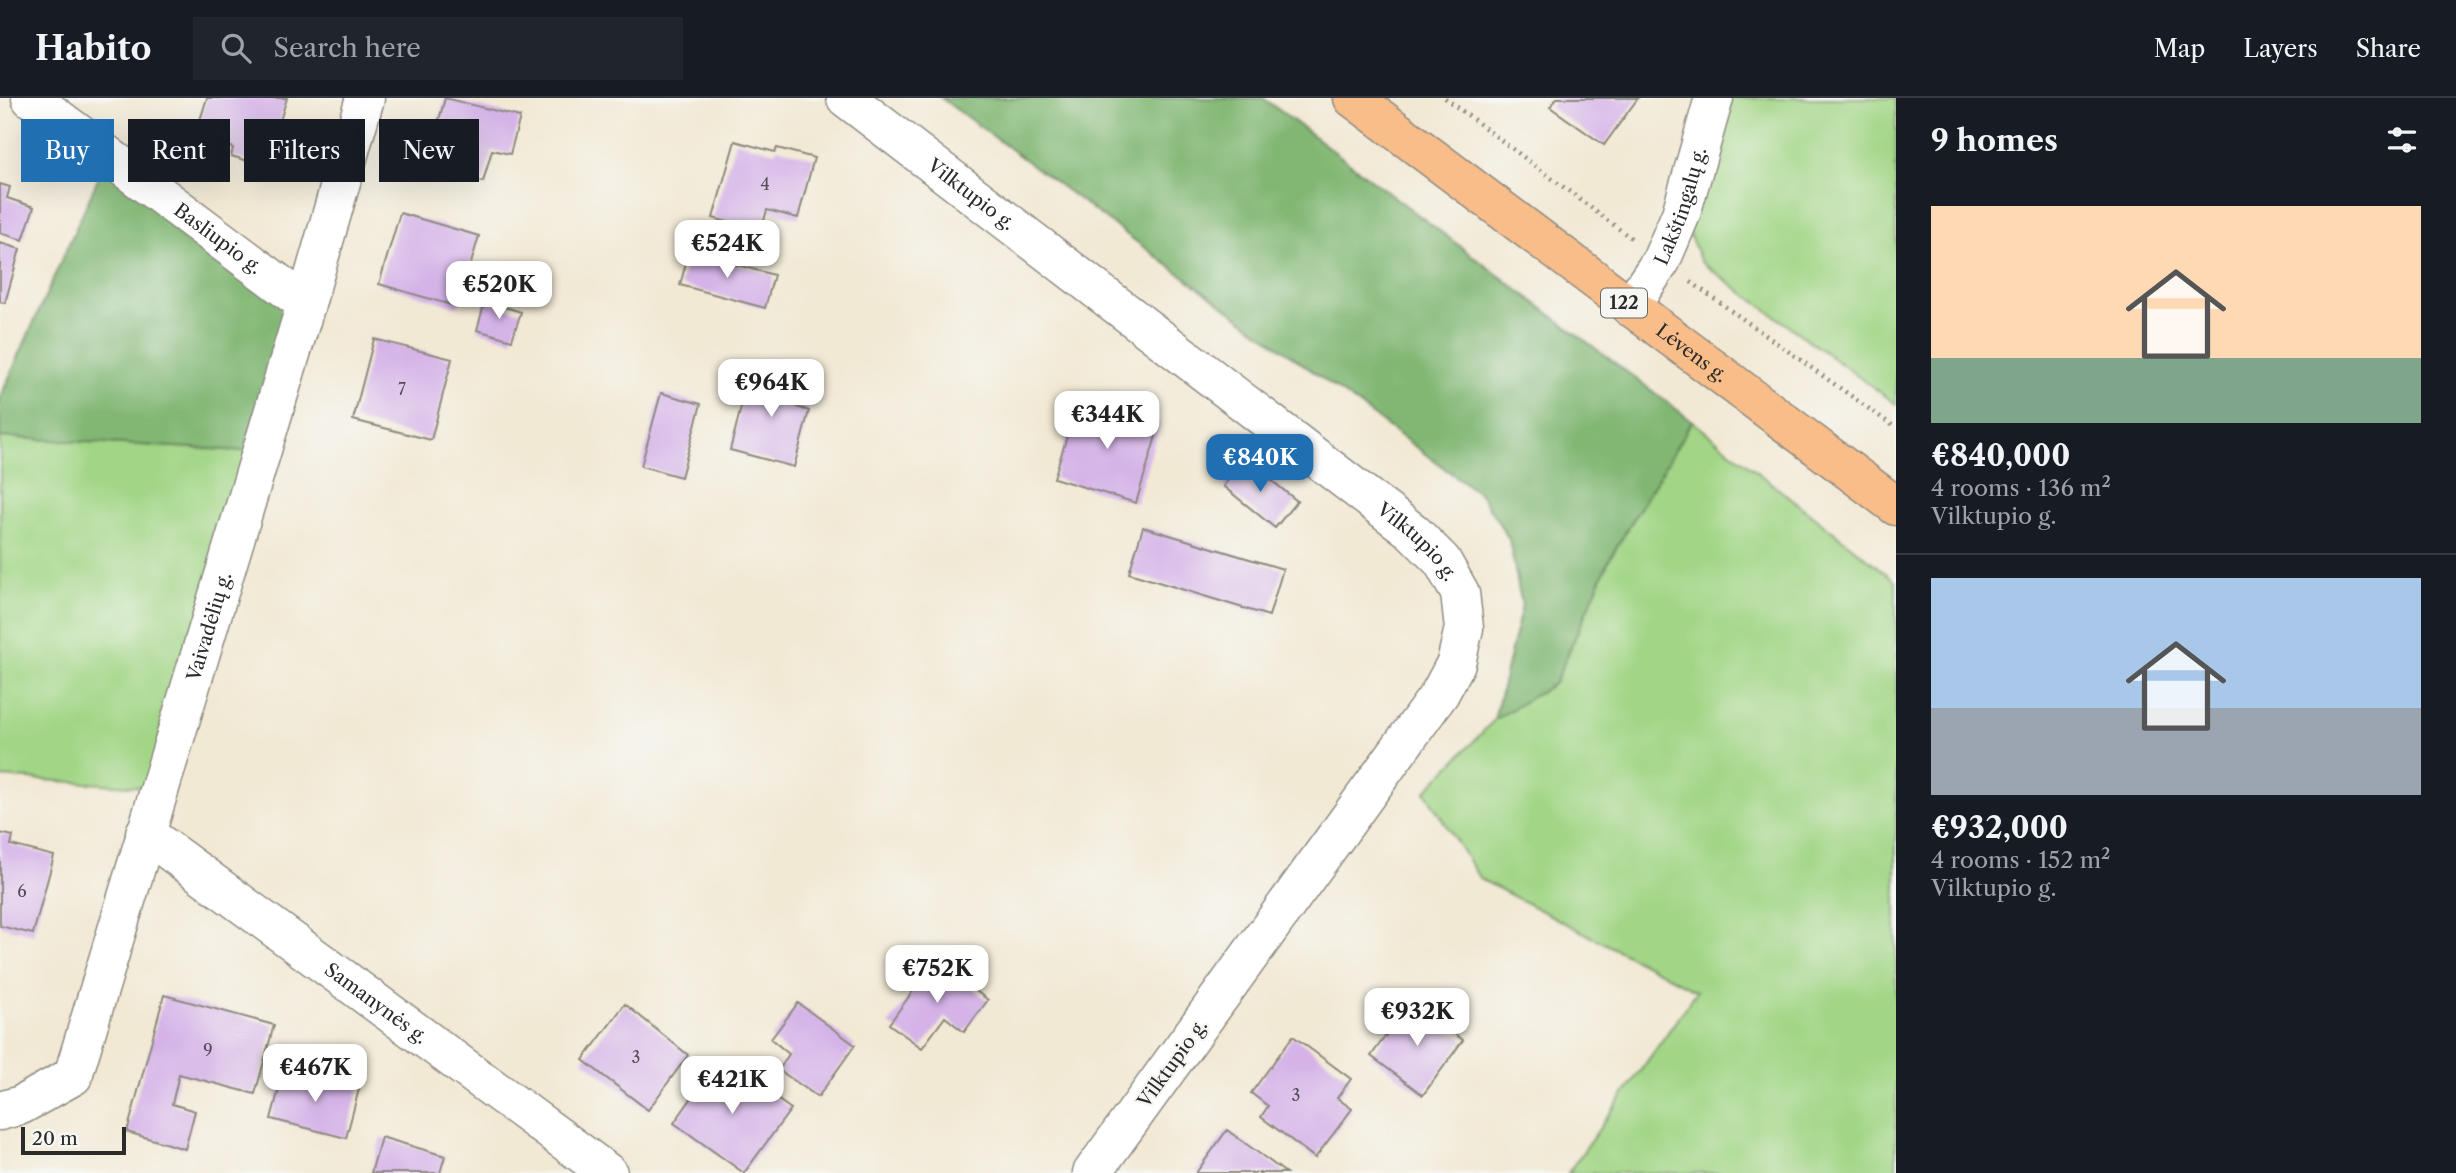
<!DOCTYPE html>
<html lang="en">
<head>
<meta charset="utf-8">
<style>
  :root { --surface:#171b24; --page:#20242c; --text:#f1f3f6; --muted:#9ea1a6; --line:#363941; --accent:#1f6fb2 }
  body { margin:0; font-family:"Libre Caslon Text",serif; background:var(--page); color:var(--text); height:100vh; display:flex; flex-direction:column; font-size:26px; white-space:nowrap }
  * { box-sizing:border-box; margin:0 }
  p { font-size:23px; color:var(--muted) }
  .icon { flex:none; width:38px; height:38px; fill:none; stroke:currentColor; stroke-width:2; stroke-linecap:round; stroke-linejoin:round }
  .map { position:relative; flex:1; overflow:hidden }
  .sheet { display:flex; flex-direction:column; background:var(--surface); width:560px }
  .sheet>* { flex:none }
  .hud { position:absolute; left:21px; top:21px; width:665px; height:63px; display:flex; gap:14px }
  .scale { position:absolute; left:21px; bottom:18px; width:105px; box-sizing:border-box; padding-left:7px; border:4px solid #2b2b2b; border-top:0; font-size:19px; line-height:24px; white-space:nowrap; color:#2b2b2b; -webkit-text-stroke:5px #f6f6f2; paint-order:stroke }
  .price { position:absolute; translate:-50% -60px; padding:0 16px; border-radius:14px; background:#fff; color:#222; font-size:23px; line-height:46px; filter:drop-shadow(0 2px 4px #0008) }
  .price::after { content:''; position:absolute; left:50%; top:42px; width:21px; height:16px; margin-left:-10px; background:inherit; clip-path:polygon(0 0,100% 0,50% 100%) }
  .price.on { background:var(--accent); color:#fff }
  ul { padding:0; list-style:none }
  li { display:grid; align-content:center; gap:14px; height:371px; padding:0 35px }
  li+li { border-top:2px solid var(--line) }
  li span { display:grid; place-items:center; height:217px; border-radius:0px; color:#555 }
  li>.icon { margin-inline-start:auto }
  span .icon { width:126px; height:126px; fill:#fffc; stroke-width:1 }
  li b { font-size:30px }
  h2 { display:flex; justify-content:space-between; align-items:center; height:84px; padding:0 35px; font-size:30px }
  .tag { padding:0 24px; border-radius:0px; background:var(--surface); box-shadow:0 7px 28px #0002; font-size:24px; line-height:63px }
  .tag.on { background:var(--accent); color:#fff }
  header { display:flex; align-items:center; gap:42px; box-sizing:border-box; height:98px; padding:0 35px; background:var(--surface); border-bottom:2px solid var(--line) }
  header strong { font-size:33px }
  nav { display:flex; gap:38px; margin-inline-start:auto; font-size:24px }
  .search { width:490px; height:63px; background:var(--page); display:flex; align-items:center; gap:18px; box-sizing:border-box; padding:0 24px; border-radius:0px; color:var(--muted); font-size:26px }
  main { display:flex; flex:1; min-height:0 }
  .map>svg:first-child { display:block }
</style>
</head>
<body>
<header>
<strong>Habito</strong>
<div class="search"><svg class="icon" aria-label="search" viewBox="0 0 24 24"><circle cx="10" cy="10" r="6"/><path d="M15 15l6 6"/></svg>Search here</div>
<nav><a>Map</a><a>Layers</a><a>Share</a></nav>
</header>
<main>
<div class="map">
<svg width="1896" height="1075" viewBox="0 0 1896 1075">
  <rect width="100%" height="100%" fill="#f6f6f2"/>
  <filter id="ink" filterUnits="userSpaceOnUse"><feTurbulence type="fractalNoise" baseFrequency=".0143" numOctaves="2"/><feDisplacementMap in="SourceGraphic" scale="14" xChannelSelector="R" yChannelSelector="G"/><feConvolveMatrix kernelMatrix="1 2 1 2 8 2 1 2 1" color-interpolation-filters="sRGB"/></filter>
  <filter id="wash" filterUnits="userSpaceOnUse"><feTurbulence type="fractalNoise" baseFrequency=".00686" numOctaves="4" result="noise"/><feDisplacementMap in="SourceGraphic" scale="28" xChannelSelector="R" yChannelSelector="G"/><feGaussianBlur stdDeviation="1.57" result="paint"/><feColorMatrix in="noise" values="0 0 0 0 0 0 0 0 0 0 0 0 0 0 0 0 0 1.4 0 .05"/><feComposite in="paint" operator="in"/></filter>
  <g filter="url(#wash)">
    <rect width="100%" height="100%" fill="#f2e9d4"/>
    <path fill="#a2d686" stroke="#668058" stroke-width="2" d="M1714 0H1896V306L1701 164 1681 116Z
      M1692 323 1896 483V1075H1568L1697 893 1480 781 1425 694 1494 622 1555 585 1609 462Z
      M0 339 261 354 159 690 0 679Z"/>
    <path fill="#81b773" stroke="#56714f" stroke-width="2" d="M941 0H1263L1692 323 1609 462 1555 585 1494 622 1522 508 1509 441 1481 397Z
      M109 56 306 206 261 354 0 339V300Z"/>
    <g id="blocks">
      <path fill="#d5b3e8" d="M207 0H287L266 68 231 58 233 50 195 38Z
        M445 0 520 19 510 56 492 52 483 84 426 69Z
        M1557 0H1638L1604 47 1550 9Z
        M735 43 775 54 777 50 814 60 798 120 767 112 761 133 713 120Z
        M0 86 10 89 7 100 34 109 23 142 0 135Z
        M400 115 479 138 458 209 379 186Z
        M0 145 20 151 5 205 0 204Z
        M689 154 774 177 765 210 680 187Z
        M485 203 521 214 512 242 477 232Z
        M374 241 452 261 431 342 353 322Z
        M751 271 804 285 797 309 809 313 794 369 730 352Z
        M661 295 701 306 681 379 641 368Z
        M1079 300 1160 325 1136 405 1054 380Z
        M1245 361 1297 403 1275 430 1223 388Z
        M1143 429 1283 471 1269 518 1129 475Z
        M0 735 13 738 11 747 54 758 33 836 0 828Z
        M935 863 988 902 964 934 945 919 922 950 889 926Z
        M164 897 274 927 255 996 179 976 172 1006 195 1013 185 1051 127 1034Z
        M1410 904 1463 942 1423 997 1371 958Z
        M798 905 855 947 818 999 779 972 789 956 771 941Z
        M625 906 688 957 648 1012 583 962Z
        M1293 938 1351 981 1337 1000 1352 1011 1315 1060 1261 1019 1268 1008 1251 995Z
        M720 960 791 1011 744 1075 674 1025Z
        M284 972 359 991 346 1040 271 1021Z
        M1227 1032 1286 1075H1196Z
        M381 1039 445 1058 440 1075H371Z"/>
    </g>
  </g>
  <g filter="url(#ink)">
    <use href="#blocks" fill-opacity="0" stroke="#8e8a80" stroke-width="2"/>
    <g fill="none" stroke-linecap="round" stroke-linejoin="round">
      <defs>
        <g id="minor">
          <path id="s1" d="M31 0 306 206"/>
          <path id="s2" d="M846 0 1413 434 1442 463 1460 495 1464 530 1456 565 1440 595 1092 1075"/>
          <path id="s3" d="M1630 209 1661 163 1681 116 1714 0"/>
          <path id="s4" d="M145 735 608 1075"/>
          <path id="s5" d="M0 1013 21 1007 73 978 306 206 365 0"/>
        </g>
        <g id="major">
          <path id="s6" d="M1353 0 1896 408"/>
        </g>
      </defs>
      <use href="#minor" stroke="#8e8a80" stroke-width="41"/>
      <use href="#major" stroke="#8e8a80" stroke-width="41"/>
      <path stroke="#8e8a80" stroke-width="4.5" stroke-dasharray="2 5" stroke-linecap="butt" d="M1445 0 1631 140
        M1691 184 1896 330"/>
      <use href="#minor" stroke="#fff" stroke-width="38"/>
      <use href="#major" stroke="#f9bd89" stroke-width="38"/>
    </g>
  </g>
  <g text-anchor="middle" stroke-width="5" stroke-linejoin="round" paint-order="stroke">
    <g font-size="16" fill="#564d5a">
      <text x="765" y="92">4</text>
      <text x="402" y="297">7</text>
      <text x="22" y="799">6</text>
      <text x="208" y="958">9</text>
      <text x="636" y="965">3</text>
      <text x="1296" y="1003">3</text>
    </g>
    <rect fill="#f6f6f2" stroke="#686867" stroke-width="2" x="1601" y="190.5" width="46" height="29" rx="5"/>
    <g font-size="18" font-weight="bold" fill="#2b2b2b">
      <text x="1624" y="211">122</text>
    </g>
    <g font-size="19" fill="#2b2b2b" stroke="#f6f6f2">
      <text dy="7" stroke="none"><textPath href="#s2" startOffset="158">Vilktupio g.</textPath></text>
      <text dy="7" stroke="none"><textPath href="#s3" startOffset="114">Lakštingalų g.</textPath></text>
      <text dy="7" stroke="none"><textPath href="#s1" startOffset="234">Basliupio g.</textPath></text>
      <text dy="7" stroke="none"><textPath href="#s6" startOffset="424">Lėvens g.</textPath></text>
      <text dy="7" stroke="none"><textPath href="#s2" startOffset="724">Vilktupio g.</textPath></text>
      <text dy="7" stroke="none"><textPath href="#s5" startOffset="551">Vaivadėlių g.</textPath></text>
      <text dy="7" stroke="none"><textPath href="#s4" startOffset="287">Samanynės g.</textPath></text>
      <text transform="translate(1172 965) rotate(-54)" y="7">Vilktupio g.</text>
    </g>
  </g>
</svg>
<div class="scale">20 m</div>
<b class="price" style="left:727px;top:182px">€524K</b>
<b class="price" style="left:499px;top:223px">€520K</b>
<b class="price" style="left:771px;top:321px">€964K</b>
<b class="price" style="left:1107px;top:353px">€344K</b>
<b class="price on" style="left:1260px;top:396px">€840K</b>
<b class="price" style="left:937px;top:907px">€752K</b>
<b class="price" style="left:1417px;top:950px">€932K</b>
<b class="price" style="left:315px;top:1006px">€467K</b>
<b class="price" style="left:732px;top:1018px">€421K</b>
<div class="hud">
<a class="tag on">Buy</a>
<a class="tag">Rent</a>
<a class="tag">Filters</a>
<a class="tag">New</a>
</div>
</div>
<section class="sheet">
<h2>9 homes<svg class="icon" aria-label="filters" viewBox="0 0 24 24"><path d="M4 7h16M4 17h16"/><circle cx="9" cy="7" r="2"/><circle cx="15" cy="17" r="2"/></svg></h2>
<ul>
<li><span style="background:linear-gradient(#ffd9b3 70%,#7fa58c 0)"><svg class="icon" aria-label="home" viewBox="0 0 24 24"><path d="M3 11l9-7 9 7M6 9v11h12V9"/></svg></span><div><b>€840,000</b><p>4 rooms · 136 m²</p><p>Vilktupio g.</p></div></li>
<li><span style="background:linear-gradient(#a9c7e8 60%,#9aa5b1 0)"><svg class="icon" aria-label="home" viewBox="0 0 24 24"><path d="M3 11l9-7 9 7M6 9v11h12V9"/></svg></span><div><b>€932,000</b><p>4 rooms · 152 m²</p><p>Vilktupio g.</p></div></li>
</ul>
</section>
</main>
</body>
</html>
